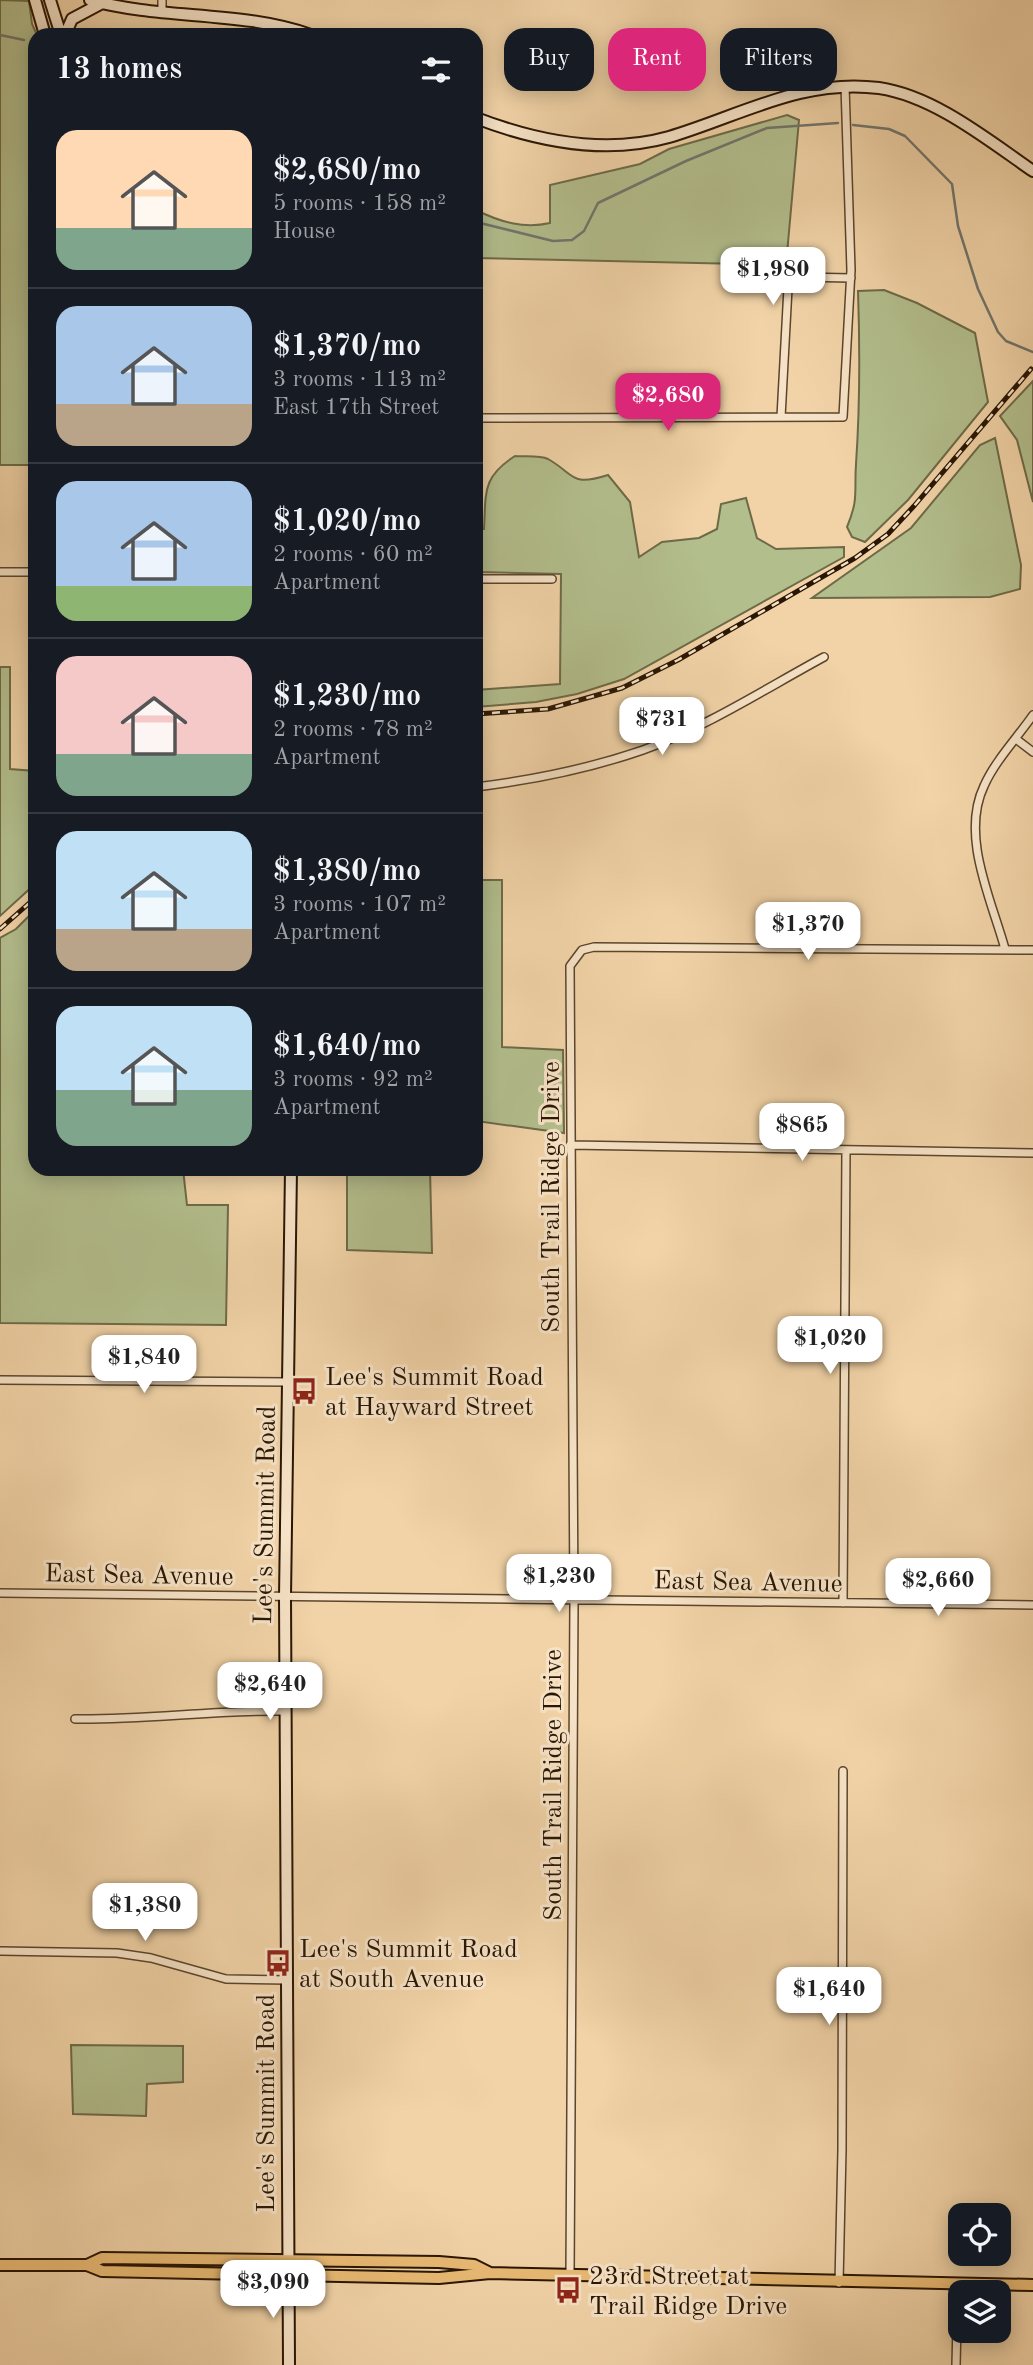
<!DOCTYPE html>
<html lang="en">
<head>
<meta charset="utf-8">
<style>
  :root { --surface:#171b24; --page:#242831; --text:#f1f3f6; --muted:#9ea1a6; --line:#363941; --accent:#db2777 }
  body { margin:0; font-family:"Old Standard TT",serif; background:var(--page); color:var(--text); height:100vh; display:flex; flex-direction:column; font-size:26px; white-space:nowrap }
  * { box-sizing:border-box; margin:0 }
  p { font-size:23px; color:var(--muted) }
  .icon { flex:none; width:38px; height:38px; fill:none; stroke:currentColor; stroke-width:2; stroke-linecap:round; stroke-linejoin:round }
  .map { position:relative; flex:1; overflow:hidden }
  .drawer { position:absolute; left:28px; top:28px; width:455px; height:1148px; display:flex; flex-direction:column; background:var(--surface); border-radius:21px; box-shadow:0 4px 18px #0003 }
  .drawer>* { flex:none }
  .banner { position:absolute; left:504px; top:28px; width:424px; height:63px; display:flex; gap:14px }
  .tools { position:absolute; left:948px; top:2203px; display:grid; gap:14px }
  .tools a { display:grid; place-items:center; width:63px; height:63px; border-radius:14px; background:var(--surface); box-shadow:0 4px 18px #0003; font-size:35px }
  .price { position:absolute; translate:-50% -60px; padding:0 16px; border-radius:14px; background:#fff; color:#222; font-size:23px; line-height:46px; filter:drop-shadow(0 2px 4px #0008) }
  .price::after { content:''; position:absolute; left:50%; top:42px; width:21px; height:16px; margin-left:-10px; background:inherit; clip-path:polygon(0 0,100% 0,50% 100%) }
  .price.selected { background:var(--accent); color:#fff }
  ul { padding:0; list-style:none }
  li { display:flex; align-items:center; gap:21px; height:175px; padding:0 28px }
  li+li { border-top:2px solid var(--line) }
  li span { display:grid; place-items:center; flex:none; width:196px; height:140px; border-radius:21px; color:#555 }
  li>.icon { margin-inline-start:auto }
  span .icon { width:84px; height:84px; fill:#fffc; stroke-width:1 }
  li b { font-size:30px }
  h2 { display:flex; justify-content:space-between; align-items:center; height:84px; padding:0 28px; font-size:30px }
  .pill { padding:0 24px; border-radius:21px; background:var(--surface); box-shadow:0 4px 18px #0003; font-size:24px; line-height:63px }
  .pill.selected { background:var(--accent); color:#fff }
  .map>svg:first-child { display:block }
</style>
</head>
<body>
<div class="map">
<svg width="1033" height="2365" viewBox="0 0 1033 2365">
  <rect width="100%" height="100%" fill="#f1d3a7"/>
  <filter id="stains"><feTurbulence type="fractalNoise" baseFrequency=".00286" numOctaves="4"/><feColorMatrix values="0 0 0 0 .2 0 0 0 0 .09 0 0 0 0 .02 0 0 0 .5 -.17"/></filter>
  <radialGradient id="worn" r=".72"><stop offset=".6" stop-color="#630" stop-opacity="0"/><stop offset="1" stop-color="#630" stop-opacity=".3"/></radialGradient>
  <path fill="#b3be8d" stroke="#6e6a48" stroke-width="2" d="M0 0 29 1 32 24 37 35 35 465H0Z
    M787 115 799 120 786 265 476 258V210C500 222 524 229 550 223V185L640 164 669 149Z
    M884 290 917 303 975 333 988 402 908 500 865 542 852 537 847 527C859 498 854 493 856 464 860 406 860 349 858 291Z
    M1033 381V502L1017 440 1000 416Z
    M995 438 1021 565 1020 589 990 597 812 598 911 528 980 445Z
    M515 456C525 457 540 455 548 459 576 475 570 487 608 475L630 502 639 557 662 542 699 538 717 529 721 504 746 498 757 538 776 549 844 547V557L624 679 577 694 536 702 476 707V690L560 684 561 574 476 572V529H484C486 492 482 477 515 456Z
    M0 667H10V769L35 771V884L0 916Z
    M476 880H502V1047L563 1050 564 1133 476 1121Z
    M35 910V1169H183L187 1205H228L226 1325 0 1323V938L16 929Z
    M347 1169H430L432 1253 347 1250Z
    M71 2045 183 2046V2082L147 2084 146 2116 73 2114Z"/>
  <g fill="none" stroke-linecap="round" stroke-linejoin="round">
    <path stroke="#71756d" stroke-width="2.5" d="M0 35 24 40
      M853 125 889 129 905 136 952 184 958 226 978 289 998 332 1006 341 1033 352
      M476 222 553 241 572 240 584 231 598 203 686 161 767 128 838 123"/>
    <defs>
      <path id="street" d="M162 0V12
        M781 417 788 288 799 277 851 278
        M476 418 843 417 851 270 845 86
        M0 572H35
        M476 579H552
        M1016 739 1033 752
        M476 787C533 780 588 769 643 750 706 727 765 689 824 657
        M1005 949C992 901 960 836 984 786 995 761 1017 738 1033 715
        M570 1145 1033 1153
        M0 1380 288 1382
        M0 1593 1033 1605
        M843 1603 846 1150
        M75 1719C145 1720 215 1710 285 1711
        M0 1951 117 1953 151 1958 226 1979 287 1980
        M570 2276 574 1600 570 966 582 950 594 947 1033 950
        M839 2283 842 2150 843 1771
        M956 2365 958 2284"/>
      <path id="secondary" d="M35 0 45 35
        M50 0 61 35
        M90 0C162 20 240 10 311 35
        M65 35 72 19 102 3
        M476 118C536 141 605 155 669 137 740 116 802 78 879 88 934 96 988 140 1033 171
        M289 2365 285 1597 291 1169"/>
      <path id="primary" d="M0 2265H87L102 2271 439 2278 490 2273 1033 2285
        M87 2265 102 2258 439 2262 474 2265 490 2273"/>
    </defs>
    <use href="#street" stroke="#5b452c" stroke-width="10"/>
    <use href="#secondary" stroke="#291603" stroke-width="14"/>
    <use href="#primary" stroke="#291603" stroke-width="14"/>
    <use href="#street" stroke="#f6e2c6" stroke-width="7"/>
    <use href="#secondary" stroke="#f6e2c6" stroke-width="10"/>
    <use href="#primary" stroke="#e8ba74" stroke-width="10"/>
    <defs>
      <path id="rail" d="M476 714 548 709 622 688 678 660 855 558 888 534 914 506 1031 369
        M0 929 35 898"/>
    </defs>
    <use href="#rail" stroke="#291603" stroke-width="5"/>
    <use href="#rail" stroke="#f6e2c6" stroke-width="2.5" stroke-dasharray="8" stroke-linecap="butt"/>
  </g>
  <defs>
    <symbol id="bus-bare" viewBox="-9 -9 18 18"><path d="M-5-6H5V4H4V6H2V4H-2V6H-4V4H-5ZM-3.5-4V0h7V-4ZM-3.5 1.2v1.5H-2V1.2ZM2 1.2v1.5H3.5V1.2Z" fill="#8f2418" stroke="#f6e2c6" stroke-width="2.5" paint-order="stroke"/></symbol>
  </defs>
  <g fill-rule="evenodd">
    <use href="#bus-bare" x="285" y="1372" width="38" height="38"/>
    <use href="#bus-bare" x="259" y="1944" width="38" height="38"/>
    <use href="#bus-bare" x="549" y="2271" width="38" height="38"/>
  </g>
  <g text-anchor="middle" stroke-width="6" stroke-linejoin="round" paint-order="stroke">
    <g font-size="26" fill="#291603" stroke="#f6e2c6">
      <text transform="translate(550 1197) rotate(-90)" y="9">South Trail Ridge Drive</text>
      <text transform="translate(264 1515) rotate(-89)" y="9">Lee's Summit Road</text>
      <text transform="translate(139 1574) rotate(1)" y="9">East Sea Avenue</text>
      <text transform="translate(748 1581) rotate(1)" y="9">East Sea Avenue</text>
      <text transform="translate(552 1785) rotate(-90)" y="9">South Trail Ridge Drive</text>
      <text transform="translate(265 2103) rotate(-90)" y="9">Lee's Summit Road</text>
    </g>
    <g font-size="26" fill="#291603" stroke="#f6e2c6" text-anchor="start">
      <text x="325" y="1385">Lee's Summit Road<tspan x="325" dy="30">at Hayward Street</tspan></text>
      <text x="299" y="1957">Lee's Summit Road<tspan x="299" dy="30">at South Avenue</tspan></text>
      <text x="589" y="2284">23rd Street at<tspan x="589" dy="30">Trail Ridge Drive</tspan></text>
    </g>
  </g>
  <rect width="100%" height="100%" filter="url(#stains)"/>
  <rect width="100%" height="100%" fill="url(#worn)"/>
</svg>
<div class="tools">
<a><svg class="icon" aria-label="locate" viewBox="0 0 24 24"><circle cx="12" cy="12" r="6"/><path d="M12 2v4M12 18v4M2 12h4M18 12h4"/></svg></a>
<a><svg class="icon" aria-label="layers" viewBox="0 0 24 24"><path d="M12 4l9 5-9 5-9-5zM3 14l9 5 9-5"/></svg></a>
</div>
<b class="price" style="left:773px;top:307px">$1,980</b>
<b class="price selected" style="left:668px;top:433px">$2,680</b>
<b class="price" style="left:662px;top:757px">$731</b>
<b class="price" style="left:808px;top:962px">$1,370</b>
<b class="price" style="left:802px;top:1163px">$865</b>
<b class="price" style="left:830px;top:1376px">$1,020</b>
<b class="price" style="left:144px;top:1395px">$1,840</b>
<b class="price" style="left:559px;top:1614px">$1,230</b>
<b class="price" style="left:938px;top:1618px">$2,660</b>
<b class="price" style="left:270px;top:1722px">$2,640</b>
<b class="price" style="left:145px;top:1943px">$1,380</b>
<b class="price" style="left:829px;top:2027px">$1,640</b>
<b class="price" style="left:273px;top:2320px">$3,090</b>
<div class="banner">
<a class="pill">Buy</a>
<a class="pill selected">Rent</a>
<a class="pill">Filters</a>
</div>
<section class="drawer">
<h2>13 homes<svg class="icon" aria-label="filters" viewBox="0 0 24 24"><path d="M4 7h16M4 17h16"/><circle cx="9" cy="7" r="2"/><circle cx="15" cy="17" r="2"/></svg></h2>
<ul>
<li><span style="background:linear-gradient(#ffd9b3 70%,#7fa58c 0)"><svg class="icon" aria-label="home" viewBox="0 0 24 24"><path d="M3 11l9-7 9 7M6 9v11h12V9"/></svg></span><div><b>$2,680/mo</b><p>5 rooms · 158 m²</p><p>House</p></div></li>
<li><span style="background:linear-gradient(#a9c7e8 70%,#b9a48a 0)"><svg class="icon" aria-label="home" viewBox="0 0 24 24"><path d="M3 11l9-7 9 7M6 9v11h12V9"/></svg></span><div><b>$1,370/mo</b><p>3 rooms · 113 m²</p><p>East 17th Street</p></div></li>
<li><span style="background:linear-gradient(#a9c7e8 75%,#8fb573 0)"><svg class="icon" aria-label="home" viewBox="0 0 24 24"><path d="M3 11l9-7 9 7M6 9v11h12V9"/></svg></span><div><b>$1,020/mo</b><p>2 rooms · 60 m²</p><p>Apartment</p></div></li>
<li><span style="background:linear-gradient(#f6c9c9 70%,#7fa58c 0)"><svg class="icon" aria-label="home" viewBox="0 0 24 24"><path d="M3 11l9-7 9 7M6 9v11h12V9"/></svg></span><div><b>$1,230/mo</b><p>2 rooms · 78 m²</p><p>Apartment</p></div></li>
<li><span style="background:linear-gradient(#bfe0f5 70%,#b9a48a 0)"><svg class="icon" aria-label="home" viewBox="0 0 24 24"><path d="M3 11l9-7 9 7M6 9v11h12V9"/></svg></span><div><b>$1,380/mo</b><p>3 rooms · 107 m²</p><p>Apartment</p></div></li>
<li><span style="background:linear-gradient(#bfe0f5 60%,#7fa58c 0)"><svg class="icon" aria-label="home" viewBox="0 0 24 24"><path d="M3 11l9-7 9 7M6 9v11h12V9"/></svg></span><div><b>$1,640/mo</b><p>3 rooms · 92 m²</p><p>Apartment</p></div></li>
</ul>
</section>
</div>
</body>
</html>
